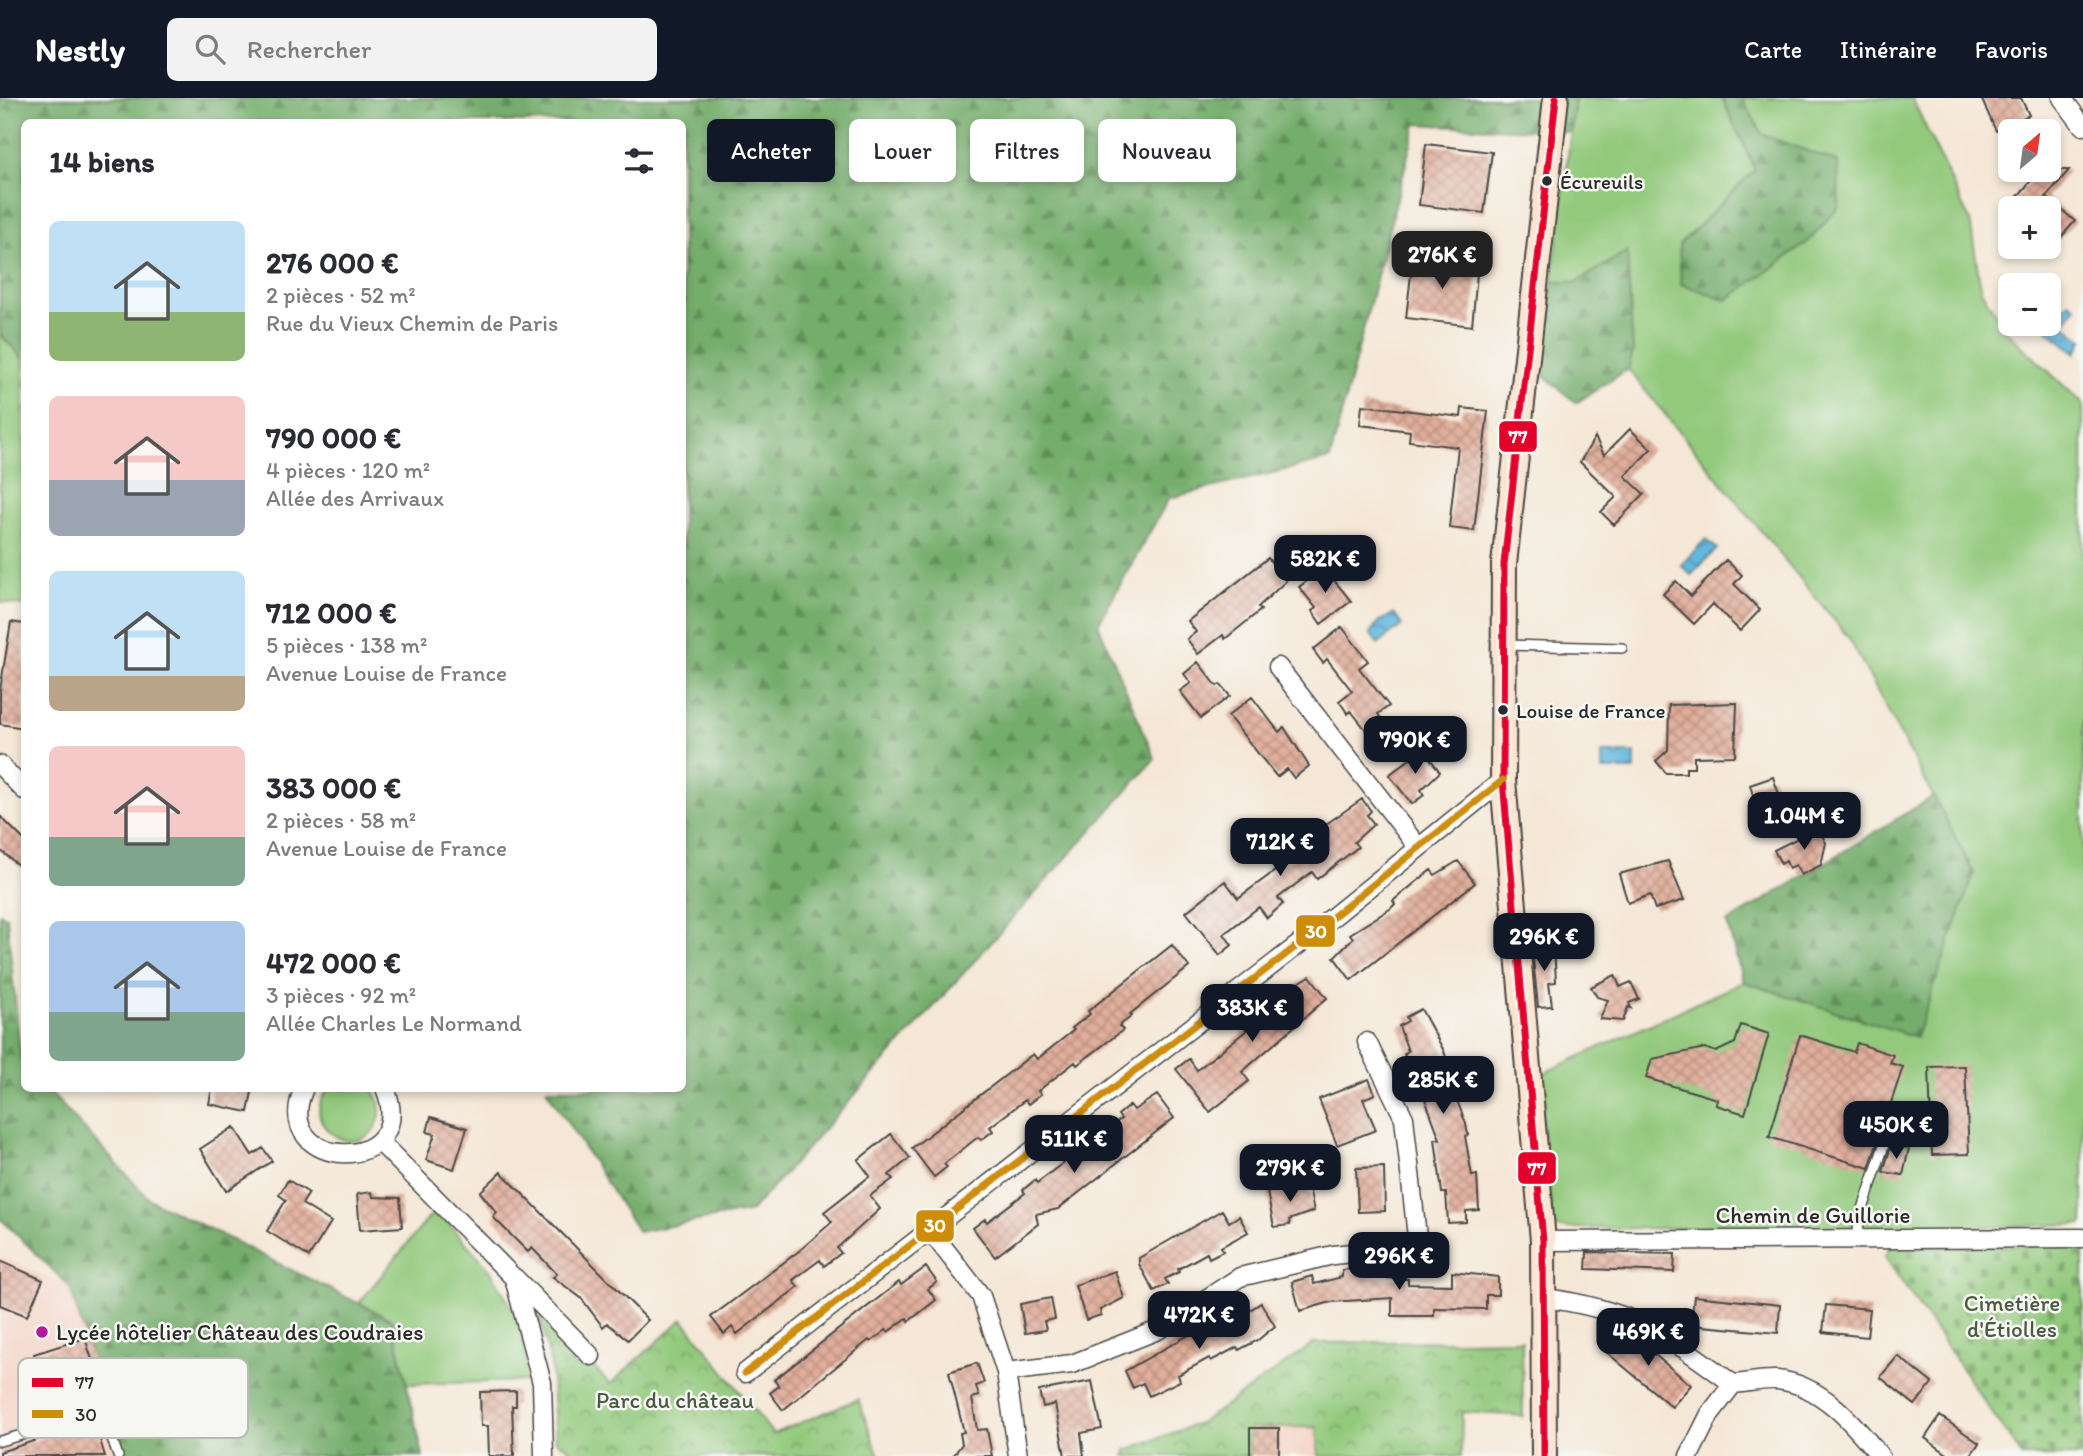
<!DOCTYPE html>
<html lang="fr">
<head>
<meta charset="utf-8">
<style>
  :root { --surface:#fff; --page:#f2f2f3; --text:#2b2b33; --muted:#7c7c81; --accent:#111827 }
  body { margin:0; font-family:Itim,sans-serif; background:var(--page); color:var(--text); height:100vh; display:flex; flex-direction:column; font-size:26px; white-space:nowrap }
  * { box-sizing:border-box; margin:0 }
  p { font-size:23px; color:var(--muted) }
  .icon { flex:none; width:38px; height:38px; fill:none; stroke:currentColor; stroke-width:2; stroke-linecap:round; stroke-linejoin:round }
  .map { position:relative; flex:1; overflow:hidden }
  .side { position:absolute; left:21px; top:21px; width:665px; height:973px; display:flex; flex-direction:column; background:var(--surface); border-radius:10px; box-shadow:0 4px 10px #0003 }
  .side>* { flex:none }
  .hud { position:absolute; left:707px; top:21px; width:665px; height:63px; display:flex; gap:14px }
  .needle { width:46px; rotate:29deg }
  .buttons { position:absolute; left:1998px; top:21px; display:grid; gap:14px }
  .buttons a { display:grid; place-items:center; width:63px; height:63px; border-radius:10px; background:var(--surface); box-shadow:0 4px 10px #0003; font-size:35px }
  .price { position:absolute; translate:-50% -60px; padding:0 16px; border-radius:14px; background:var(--accent); color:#fff; font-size:23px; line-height:46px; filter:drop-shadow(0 2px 4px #0008) }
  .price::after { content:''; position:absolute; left:50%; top:42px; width:21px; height:16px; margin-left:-10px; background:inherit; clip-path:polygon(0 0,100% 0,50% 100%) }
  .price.current { background:#222; color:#fff }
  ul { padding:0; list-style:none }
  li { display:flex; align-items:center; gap:21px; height:175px; padding:0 28px }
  li span { display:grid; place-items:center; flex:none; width:196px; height:140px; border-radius:10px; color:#555 }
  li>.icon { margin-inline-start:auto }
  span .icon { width:84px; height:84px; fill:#fffc; stroke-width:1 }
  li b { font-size:30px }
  h2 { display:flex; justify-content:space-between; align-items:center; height:84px; padding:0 28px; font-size:30px }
  .tag { padding:0 24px; border-radius:10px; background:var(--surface); box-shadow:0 4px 10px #0003; font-size:24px; line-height:63px }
  .tag.current { background:var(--accent); color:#fff }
  header { display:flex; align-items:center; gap:42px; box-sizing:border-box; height:98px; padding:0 35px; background:var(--accent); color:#fff }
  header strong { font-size:33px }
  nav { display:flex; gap:38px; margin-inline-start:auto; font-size:24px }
  .search { width:490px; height:63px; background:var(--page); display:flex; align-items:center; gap:18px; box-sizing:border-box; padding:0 24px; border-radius:10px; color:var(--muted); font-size:26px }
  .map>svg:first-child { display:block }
</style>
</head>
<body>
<header>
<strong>Nestly</strong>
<div class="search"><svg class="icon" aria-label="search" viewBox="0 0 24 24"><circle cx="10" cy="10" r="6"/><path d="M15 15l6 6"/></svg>Rechercher</div>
<nav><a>Carte</a><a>Itinéraire</a><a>Favoris</a></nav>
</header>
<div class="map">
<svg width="2083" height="1358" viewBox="0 0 2083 1358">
  <defs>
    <pattern id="forest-firs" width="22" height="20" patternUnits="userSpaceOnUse" patternTransform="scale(1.75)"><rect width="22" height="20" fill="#75ad6c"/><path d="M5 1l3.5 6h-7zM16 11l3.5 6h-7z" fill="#608d59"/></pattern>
    <pattern id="cemetery-stones" width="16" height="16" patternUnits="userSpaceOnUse" patternTransform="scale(1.75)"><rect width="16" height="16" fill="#92c97c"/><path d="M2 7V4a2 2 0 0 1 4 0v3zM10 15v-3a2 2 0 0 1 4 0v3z" fill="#77a366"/></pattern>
    <pattern id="park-crowns" width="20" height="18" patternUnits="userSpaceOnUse" patternTransform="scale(1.75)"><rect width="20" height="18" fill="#92c97c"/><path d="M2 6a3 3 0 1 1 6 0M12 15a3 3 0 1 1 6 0" fill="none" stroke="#77a366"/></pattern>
    <pattern id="water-waves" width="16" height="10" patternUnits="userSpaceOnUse" patternTransform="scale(1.75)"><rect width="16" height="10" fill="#62b7de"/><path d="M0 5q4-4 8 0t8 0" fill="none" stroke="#5195b4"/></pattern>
    <pattern id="building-cross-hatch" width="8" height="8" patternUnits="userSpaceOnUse" patternTransform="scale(1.75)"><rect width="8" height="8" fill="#e1ae9b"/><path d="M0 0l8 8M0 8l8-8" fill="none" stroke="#b78e7f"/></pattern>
  </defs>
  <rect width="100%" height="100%" fill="#f6f6f2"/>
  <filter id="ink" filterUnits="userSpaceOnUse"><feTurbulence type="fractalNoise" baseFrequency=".0143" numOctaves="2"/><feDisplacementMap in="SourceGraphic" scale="14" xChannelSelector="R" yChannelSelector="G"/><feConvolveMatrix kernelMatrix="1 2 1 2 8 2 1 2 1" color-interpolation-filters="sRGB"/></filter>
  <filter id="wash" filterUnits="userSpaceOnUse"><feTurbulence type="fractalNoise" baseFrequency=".00686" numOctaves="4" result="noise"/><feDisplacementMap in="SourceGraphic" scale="28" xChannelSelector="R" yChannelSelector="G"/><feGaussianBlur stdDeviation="1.57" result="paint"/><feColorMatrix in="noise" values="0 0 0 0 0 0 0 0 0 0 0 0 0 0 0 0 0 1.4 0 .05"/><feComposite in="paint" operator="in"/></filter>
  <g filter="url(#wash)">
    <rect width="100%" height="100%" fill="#f5e7d6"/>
    <path fill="#f6d2c4" d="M0 1158 70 1189 99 1284 226 1358H0Z
      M1317 1329 1319 1358H1250V1330Z"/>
    <path fill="#92c97c" stroke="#5e7a54" stroke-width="2" d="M1575 0H1912L1970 123 1981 192 2005 232 2083 306V1126L1923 1131 1553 1130 1537 978 1743 884 1727 825 1878 749 1974 775 1849 540 1628 271 1545 243Z
      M0 236 24 261V508L0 504Z
      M371 990C379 999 382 1009 379 1021 364 1068 294 1029 329 991Z
      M436 1111 490 1172 518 1220 529 1283 407 1286 392 1222 359 1205Z"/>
    <path fill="url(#forest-firs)" stroke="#506c4c" stroke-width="2" d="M0 0H1575L1571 34 1416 26 1330 361 1169 400 1098 526 1155 661 751 1113 638 1134 546 991 682 990V24H24V261L0 236Z
      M1722 0H1742L1763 37 1838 64 1839 109 1808 144 1727 202 1681 186 1679 147 1755 72Z
      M1627 153 1633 255 1628 271 1576 305 1541 275 1552 184H1577Z
      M1934 698 1974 775 1916 939 1744 884 1727 825Z
      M0 815 7 820 21 962 24 966V990L47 991 149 1101 392 1222 423 1358H121L70 1189 0 1120Z"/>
    <path fill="url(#cemetery-stones)" stroke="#5e7a54" stroke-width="2" d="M1889 1148H2083V1358H2022L1885 1159Z"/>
    <path fill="url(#park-crowns)" stroke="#5e7a54" stroke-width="2" d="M539 1213 610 1286 683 1221 773 1336 858 1301 879 1358H572L568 1350 556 1343 551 1267Z
      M1522 1242 1523 1318 1462 1314 1461 1358H1319L1317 1329 1250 1330V1358H1125L1126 1352 1200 1325 1315 1245Z"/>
    <path fill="url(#water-waves)" stroke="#467184" stroke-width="2" d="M2069 204 2076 209 2063 226 2083 242 2076 255 2047 232Z
      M1706 441 1717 451 1691 477 1681 467Z
      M1394 516 1402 527 1378 546 1370 535 1380 523Z
      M1602 655H1635V672H1602Z"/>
    <g id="blocks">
      <path fill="url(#building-cross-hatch)" d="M1981 0H2021L2029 17 1996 33Z
        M1426 46 1492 54 1484 115 1419 107Z
        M2040 72H2069L2046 99 2075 123 2049 153V110H2008Z
        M1413 159 1478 166 1472 228 1406 220Z
        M1362 307 1461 319 1462 310 1488 313 1474 433 1449 430 1458 349 1409 343 1410 333 1360 327Z
        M1630 331 1651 351 1625 378 1644 396 1614 427 1601 414 1616 399 1580 364 1595 339 1604 357Z
        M1268 460 1286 483 1258 509 1261 512 1225 541 1223 537 1198 556 1187 541 1196 534 1188 523Z
        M1726 462 1742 477 1734 486 1760 512 1740 533 1713 506 1694 526 1663 496 1676 483 1691 498Z
        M1324 470 1351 503 1321 526 1312 513 1316 510 1299 489Z
        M11 524 24 526V630L0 626V592Z
        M1342 529 1368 563 1359 570 1389 608 1378 616 1385 626 1370 637 1351 613 1348 616 1339 603 1352 593 1327 561 1323 565 1313 552Z
        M1198 564 1217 588 1220 586 1230 598 1201 620 1180 593 1191 585 1184 576Z
        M1252 599 1279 634 1284 629 1309 668 1294 680 1287 671 1277 679 1228 618Z
        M1737 605 1735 658 1694 659V670H1686V675H1666L1656 663 1668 652 1669 607Z
        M1423 651 1440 674 1421 692 1424 697 1412 706 1389 677Z
        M1773 679 1785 714 1769 720 1765 708 1757 711 1750 687Z
        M1362 701 1371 713 1367 717 1374 726 1354 744 1358 749 1317 781 1312 774 1278 800 1283 806 1267 820 1259 809 1224 836 1232 847 1220 857 1186 814 1225 783 1238 800 1327 735 1322 729Z
        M0 718 24 742V772L0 752Z
        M1818 730 1826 745 1821 767 1801 777 1796 767 1789 770 1786 763 1781 766 1774 752Z
        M1458 763 1475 785 1351 882 1334 859 1353 840 1350 836 1390 811 1395 806 1393 803 1431 772 1435 777Z
        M1668 763 1684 802 1655 811 1650 797 1628 805 1619 776Z
        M1172 847 1189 869 1130 916 1132 918 1119 928 1123 932 1077 967 1075 964 1038 993 1041 996 1028 1006 1025 1002 990 1029 993 1033 981 1042 978 1039 944 1066 947 1069 934 1079 912 1050 1033 956 1037 961 1074 932 1072 930 1090 916 1088 913Z
        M1554 847 1556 884 1549 885 1552 908 1538 909 1532 850Z
        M1615 877 1620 889 1631 884 1639 901 1629 905 1631 910 1628 909 1623 923 1600 921 1608 902 1597 899 1591 889Z
        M1310 878 1327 900 1242 974 1249 983 1210 1014 1176 971 1189 961 1197 972 1247 932 1245 930 1257 921 1254 916 1274 901 1271 897 1284 888 1287 892Z
        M1421 911 1444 953 1453 983 1450 984 1466 1026 1468 1037 1465 1038 1472 1078 1477 1077 1479 1112 1466 1113V1124L1448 1125 1446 1095H1442L1435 1041H1440L1413 969 1411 970 1404 956 1408 953 1399 928 1408 923 1406 919Z
        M1741 927 1769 936 1745 1016 1716 1007 1717 1001 1646 980 1652 961 1705 950 1716 954 1735 945Z
        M1800 937 1854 954 1857 945 1893 957 1890 965 1903 969 1869 1070 1769 1039Z
        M1965 968 1969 1056 1932 1057 1929 969Z
        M1369 981 1375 996 1363 1001 1376 1032 1337 1047 1319 1001Z
        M212 990H249L252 994 248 1014 209 1006Z
        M1157 997 1174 1020 1058 1111 1036 1116 1038 1126 995 1159 973 1130 985 1121 987 1124 1025 1095 1023 1092 1035 1082 1037 1085 1055 1071 1075 1056 1073 1052 1085 1043 1088 1047 1121 1021 1118 1017 1130 1007 1134 1012Z
        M431 1019 467 1030 454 1071 426 1062 435 1036 427 1034Z
        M234 1029 252 1057 263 1050 272 1063 226 1093 200 1051Z
        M891 1036 910 1060 889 1077 893 1081 870 1098 880 1111 837 1150 841 1155 824 1168 820 1162 793 1182 798 1189 737 1236 732 1229 724 1236 711 1219 799 1153 832 1124 824 1114 870 1078 858 1062Z
        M1891 1048 1909 1050 1903 1077 1883 1074Z
        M1384 1069 1385 1113 1358 1114 1356 1070Z
        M501 1074 648 1222 628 1242 607 1225 603 1229 581 1200 553 1179 557 1176 532 1150 528 1154 493 1119 497 1115 480 1094Z
        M288 1082 309 1095 302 1106 331 1124 309 1159 267 1133 286 1102 279 1097Z
        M1308 1085 1314 1113 1289 1122 1290 1127 1274 1129 1267 1094Z
        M372 1094 373 1099 400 1100 402 1129 360 1132 357 1096Z
        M1222 1112 1229 1124 1239 1118 1248 1134 1221 1149 1223 1153 1209 1160 1207 1155 1178 1171 1179 1174 1165 1181 1168 1186 1154 1193 1139 1166V1160Z
        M1587 1154 1675 1156 1674 1174 1586 1171Z
        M0 1163 43 1182 27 1218 0 1207Z
        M926 1169 937 1184 928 1191 936 1202 909 1223 907 1220 888 1234 886 1232 871 1244 869 1242 783 1312 770 1295 779 1288 774 1282 899 1184 901 1187Z
        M1363 1170 1364 1179 1408 1181V1186L1452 1187V1174L1498 1179V1197H1486V1211L1434 1210V1218H1392V1200L1331 1204 1300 1213 1292 1184 1312 1178 1314 1186 1342 1179V1172Z
        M1115 1173 1124 1200 1100 1212 1101 1217 1086 1222 1075 1187Z
        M1694 1198 1780 1207 1778 1235 1691 1227Z
        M1051 1200 1055 1221 1044 1223 1046 1232 1025 1235 1020 1206Z
        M1261 1205 1275 1228 1258 1242 1239 1252 1237 1249 1211 1263 1209 1260 1178 1277 1180 1283 1149 1298 1143 1285 1133 1290 1125 1273 1196 1233 1200 1241 1211 1237Z
        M1826 1207 1870 1211 1867 1239 1823 1234Z
        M1624 1231 1691 1287 1672 1309 1605 1253Z
        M85 1240 94 1268 63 1282 62 1280 43 1286 34 1256Z
        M1898 1258 1932 1285 1915 1307 1880 1279Z
        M977 1265 984 1285 976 1288 979 1298 972 1300 977 1332 987 1331 992 1358H953L962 1346 960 1335 964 1334 949 1274Z
        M1092 1283 1102 1331 1081 1335 1084 1358H1065L1055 1306 1043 1309 1039 1293Z
        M516 1293V1308H512L514 1358H489L488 1328H481L480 1294Z
        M1940 1318 1979 1345 1970 1358H1950L1925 1340Z
        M94 1323 105 1358H0V1354Z
        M1250 1330H1279V1358H1250Z"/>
    </g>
  </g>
  <g filter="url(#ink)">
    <use href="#blocks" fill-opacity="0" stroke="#494745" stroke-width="2"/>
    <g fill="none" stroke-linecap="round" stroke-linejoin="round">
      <defs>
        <path id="lane" d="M1504 547 1622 550
          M1856 1141 1861 1117 1893 1020
          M0 1343 36 1333 78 1307 92 1308 104 1318 118 1358"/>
        <path id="street" d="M2062 0 2083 28
          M1278 569 1418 749
          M0 667 24 692
          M304 990C267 1075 421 1079 385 990
          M379 1043 514 1180 542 1285 544 1358
          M929 1131 981 1198 1006 1274 1018 1358
          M1543 1143 2083 1140
          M515 1180 591 1258
          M1544 1200C1631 1211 1664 1235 1733 1286
          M1006 1274 1072 1266 1158 1232 1240 1179 1333 1157 1418 1148 1404 1020 1367 944
          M745 1275 1298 847 1503 682
          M1689 1358 1710 1316 1733 1286C1747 1285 1763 1281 1777 1282 1821 1286 1854 1326 1880 1358"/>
        <path id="secondary" d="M1544 1358 1543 1143 1503 682 1504 466 1556 0"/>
      </defs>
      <use href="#lane" stroke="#494745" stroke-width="12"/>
      <use href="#street" stroke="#494745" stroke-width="21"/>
      <use href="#secondary" stroke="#494745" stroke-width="28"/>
      <use href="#lane" stroke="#fff" stroke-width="9"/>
      <use href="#street" stroke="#fff" stroke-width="18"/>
      <use href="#secondary" stroke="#fce5d0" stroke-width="24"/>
      <defs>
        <path id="bus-1" d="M1544 1358 1543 1143 1503 682 1504 466 1556 0"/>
        <path id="bus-2" d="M745 1275 1298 847 1503 682"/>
      </defs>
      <use href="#bus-1" stroke="#f6f6f2" stroke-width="12"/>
      <use href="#bus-2" stroke="#f6f6f2" stroke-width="12"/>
      <use href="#bus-1" stroke="#e4002b" stroke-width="7"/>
      <use href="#bus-2" stroke="#ce8d09" stroke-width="7"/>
    </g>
  </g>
  <g fill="#2b2b2b" stroke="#f6f6f2" stroke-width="2.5">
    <circle cx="1547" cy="83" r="6"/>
    <circle cx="1503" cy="612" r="6"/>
  </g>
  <circle fill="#b5179e" stroke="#f6f6f2" stroke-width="2.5" cx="42" cy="1234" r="7"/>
  <g text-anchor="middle" stroke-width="5" stroke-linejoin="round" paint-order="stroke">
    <g font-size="21" fill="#2b2b2b" stroke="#f6f6f2" text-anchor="start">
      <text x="1560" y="91">Écureuils</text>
      <text x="1516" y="620">Louise de France</text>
    </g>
    <g font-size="23" fill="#2b2b2b" stroke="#f6f6f2">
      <text x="1813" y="1125">Chemin de Guillorie</text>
    </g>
    <g font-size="23" fill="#4a5a43" stroke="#f6f6f2">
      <text x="2012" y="1213">Cimetière<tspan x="2012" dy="26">d'Étiolles</tspan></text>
      <text x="675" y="1310">Parc du château</text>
    </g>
    <g font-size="23" fill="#2b2b2b" stroke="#f6f6f2" text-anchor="start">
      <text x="56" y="1242">Lycée hôtelier Château des Coudraies</text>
    </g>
  </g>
  <rect x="18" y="1260" width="230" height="80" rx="10" fill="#f6f6f2" stroke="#b9b9b6" stroke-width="2"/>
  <rect x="32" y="1280" width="31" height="9" fill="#e4002b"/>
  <rect x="32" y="1312" width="31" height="8" fill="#ce8d09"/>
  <g font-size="19" fill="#2b2b2b">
    <text x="75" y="1291">77</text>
    <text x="75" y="1323">30</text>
  </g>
  <g stroke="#f6f6f2" stroke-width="2.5">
    <rect x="1498" y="322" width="40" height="33" rx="7" fill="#e4002b"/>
    <rect x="1295" y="816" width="41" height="34" rx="7" fill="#ce8d09"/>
    <rect x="1517" y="1053" width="40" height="34" rx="7" fill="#e4002b"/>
    <rect x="915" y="1111" width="40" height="34" rx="7" fill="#ce8d09"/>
  </g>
  <g font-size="19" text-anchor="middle" font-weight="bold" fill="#fff">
    <text x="1518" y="345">77</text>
    <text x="1316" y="840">30</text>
    <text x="1537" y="1077">77</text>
    <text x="935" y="1134">30</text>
  </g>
</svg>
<div class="buttons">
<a><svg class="needle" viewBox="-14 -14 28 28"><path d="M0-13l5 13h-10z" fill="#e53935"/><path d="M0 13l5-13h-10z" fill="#7c7c81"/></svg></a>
<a>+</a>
<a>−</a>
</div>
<b class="price current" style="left:1442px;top:193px">276K €</b>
<b class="price" style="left:1325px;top:497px">582K €</b>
<b class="price" style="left:1415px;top:678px">790K €</b>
<b class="price" style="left:1804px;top:754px">1.04M €</b>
<b class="price" style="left:1280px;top:780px">712K €</b>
<b class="price" style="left:1544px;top:875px">296K €</b>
<b class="price" style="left:1252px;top:946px">383K €</b>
<b class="price" style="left:1443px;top:1018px">285K €</b>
<b class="price" style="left:1896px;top:1063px">450K €</b>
<b class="price" style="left:1074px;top:1077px">511K €</b>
<b class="price" style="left:1290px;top:1106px">279K €</b>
<b class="price" style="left:1399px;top:1194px">296K €</b>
<b class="price" style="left:1199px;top:1253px">472K €</b>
<b class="price" style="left:1648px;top:1270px">469K €</b>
<div class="hud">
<a class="tag current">Acheter</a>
<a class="tag">Louer</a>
<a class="tag">Filtres</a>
<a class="tag">Nouveau</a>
</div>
<section class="side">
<h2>14 biens<svg class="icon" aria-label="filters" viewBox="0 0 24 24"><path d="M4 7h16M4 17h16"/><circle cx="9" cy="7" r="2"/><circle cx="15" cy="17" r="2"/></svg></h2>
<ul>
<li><span style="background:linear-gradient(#bfe0f5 65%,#8fb573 0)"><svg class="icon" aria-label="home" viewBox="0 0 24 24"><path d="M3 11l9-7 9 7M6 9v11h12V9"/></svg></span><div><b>276 000 €</b><p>2 pièces · 52 m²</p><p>Rue du Vieux Chemin de Paris</p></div></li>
<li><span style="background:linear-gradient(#f6c9c9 60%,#9aa5b1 0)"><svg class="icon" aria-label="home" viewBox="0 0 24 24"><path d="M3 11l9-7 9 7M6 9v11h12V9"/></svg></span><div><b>790 000 €</b><p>4 pièces · 120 m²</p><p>Allée des Arrivaux</p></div></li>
<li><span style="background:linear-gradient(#bfe0f5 75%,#b9a48a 0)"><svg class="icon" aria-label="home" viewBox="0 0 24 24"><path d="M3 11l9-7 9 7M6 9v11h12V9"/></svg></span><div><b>712 000 €</b><p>5 pièces · 138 m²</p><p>Avenue Louise de France</p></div></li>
<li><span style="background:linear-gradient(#f6c9c9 65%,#7fa58c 0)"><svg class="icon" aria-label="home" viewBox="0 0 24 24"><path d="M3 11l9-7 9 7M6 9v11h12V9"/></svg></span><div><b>383 000 €</b><p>2 pièces · 58 m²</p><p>Avenue Louise de France</p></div></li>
<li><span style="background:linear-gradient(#a9c7e8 65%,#7fa58c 0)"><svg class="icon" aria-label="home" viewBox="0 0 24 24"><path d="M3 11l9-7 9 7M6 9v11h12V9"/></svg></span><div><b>472 000 €</b><p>3 pièces · 92 m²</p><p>Allée Charles Le Normand</p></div></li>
</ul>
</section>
</div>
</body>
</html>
